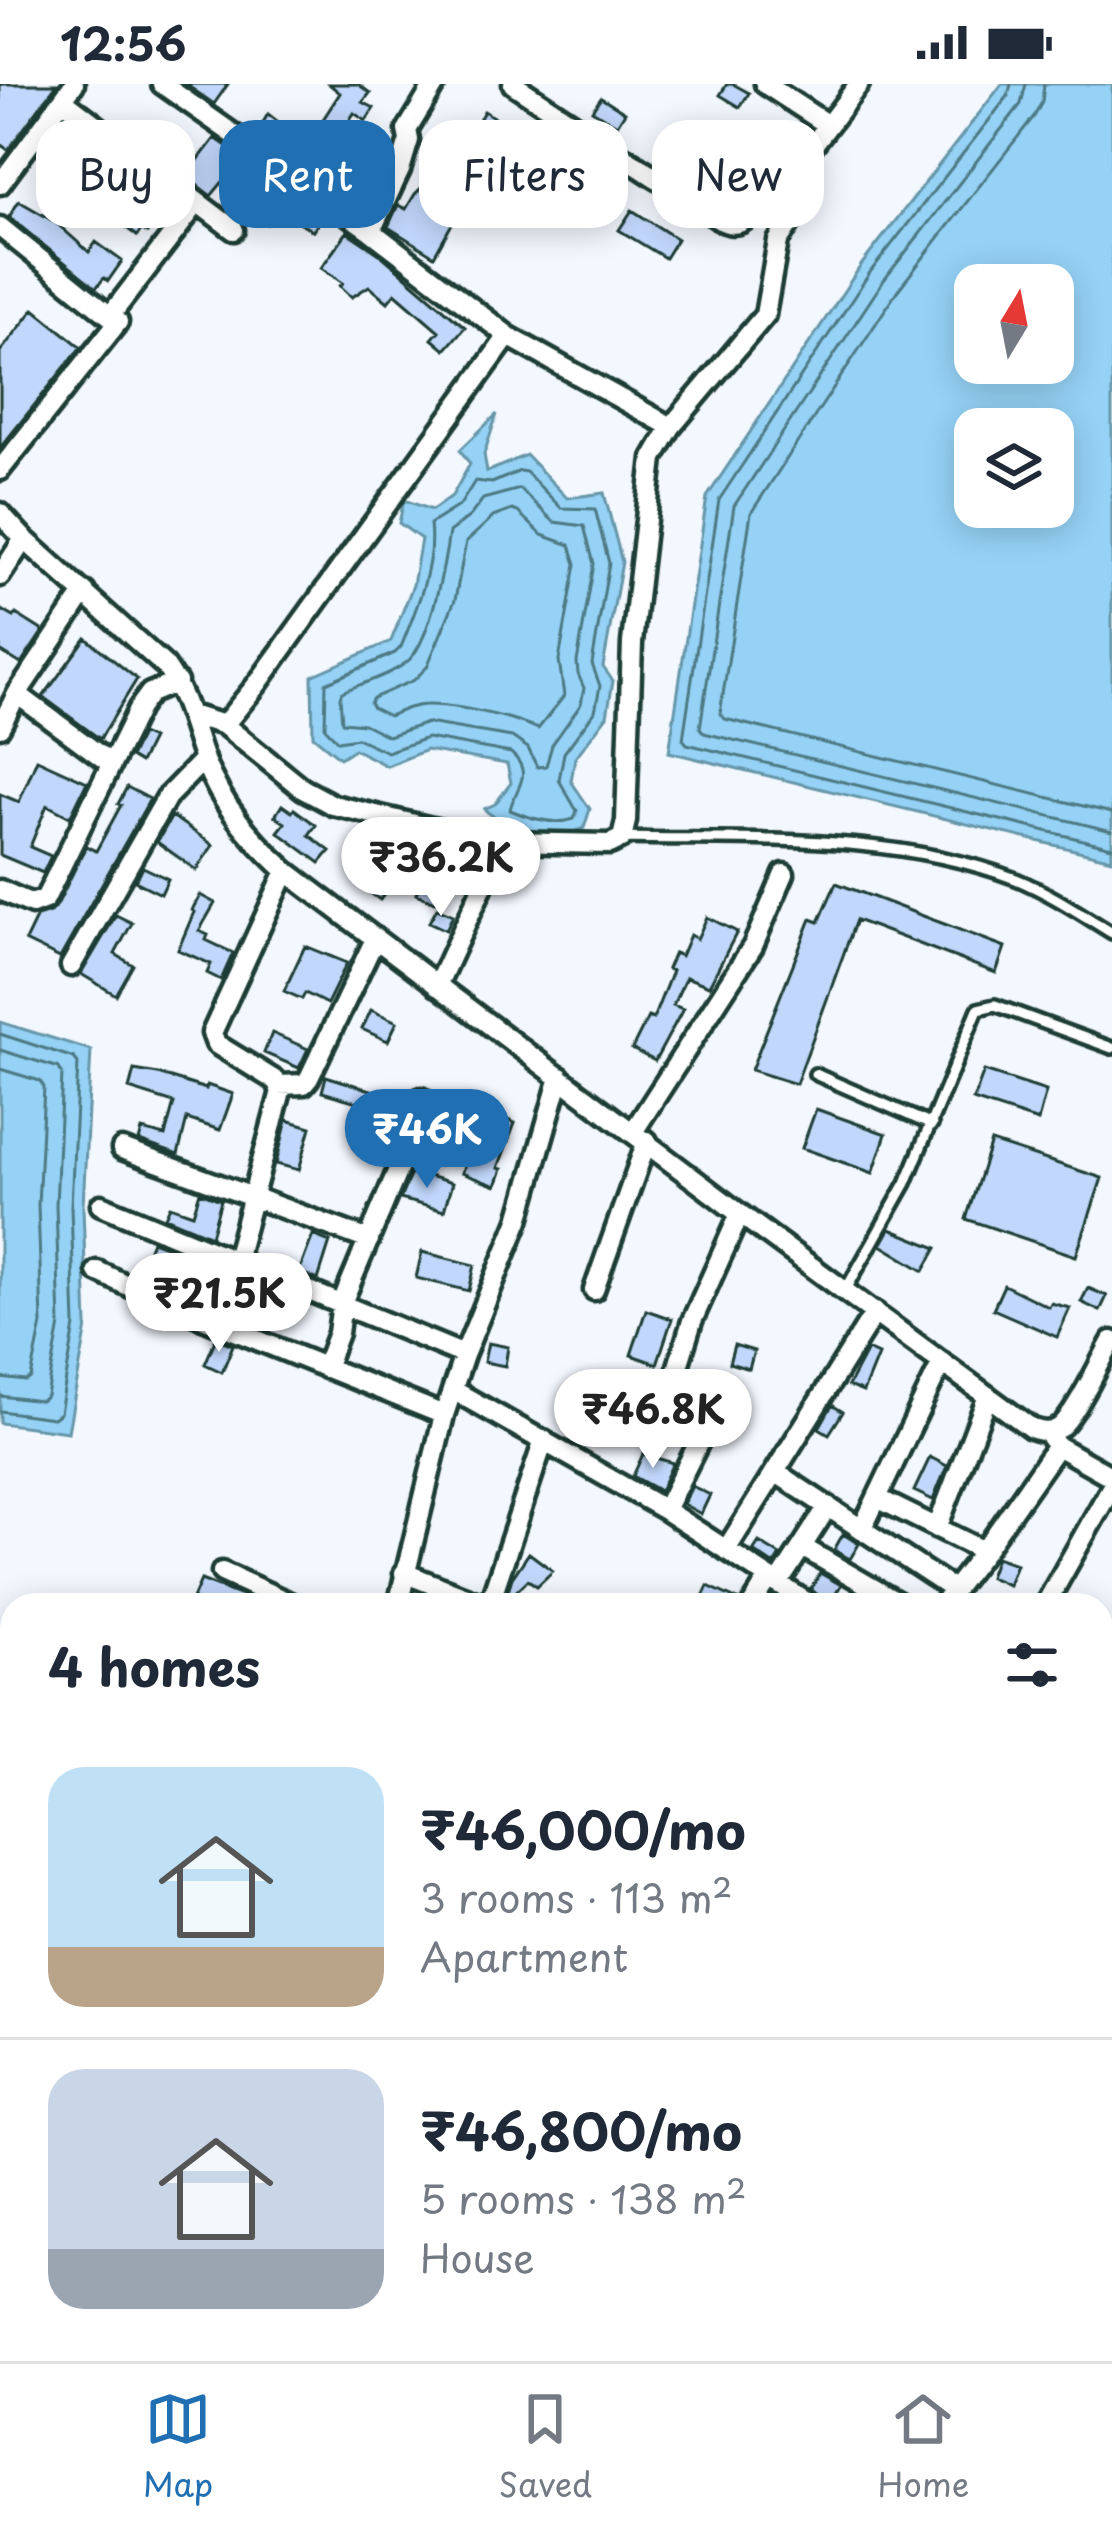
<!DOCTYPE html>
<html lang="en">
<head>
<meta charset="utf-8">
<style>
  :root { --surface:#fff; --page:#f2f2f3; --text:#1f2937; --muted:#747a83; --line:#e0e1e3; --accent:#1f6fb2 }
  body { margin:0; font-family:"Playpen Sans",sans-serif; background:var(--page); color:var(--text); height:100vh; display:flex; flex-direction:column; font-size:45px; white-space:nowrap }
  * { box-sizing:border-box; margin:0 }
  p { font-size:39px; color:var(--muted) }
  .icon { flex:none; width:66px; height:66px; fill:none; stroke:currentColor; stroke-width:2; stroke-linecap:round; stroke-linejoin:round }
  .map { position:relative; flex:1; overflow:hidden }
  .drawer { position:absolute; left:0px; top:1509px; width:1113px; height:768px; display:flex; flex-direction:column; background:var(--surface); border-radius:36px 36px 0 0; box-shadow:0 6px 30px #0003 }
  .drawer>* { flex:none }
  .top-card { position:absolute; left:36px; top:36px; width:1041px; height:108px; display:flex; gap:24px }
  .needle { width:78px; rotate:10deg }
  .buttons { position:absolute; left:954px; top:180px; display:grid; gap:24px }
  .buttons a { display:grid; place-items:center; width:120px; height:120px; border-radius:24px; background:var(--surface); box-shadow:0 6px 30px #0003; font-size:60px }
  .price { position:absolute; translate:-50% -102px; padding:0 27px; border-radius:42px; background:#fff; color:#222; font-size:39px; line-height:78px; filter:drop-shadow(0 3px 6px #0008) }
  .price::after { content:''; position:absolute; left:50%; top:72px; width:36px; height:27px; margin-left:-18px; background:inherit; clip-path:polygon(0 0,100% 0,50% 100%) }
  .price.active { background:var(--accent); color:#fff }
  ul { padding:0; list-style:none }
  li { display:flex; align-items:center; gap:36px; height:300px; padding:0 48px }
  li+li { border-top:3px solid var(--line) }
  li span { display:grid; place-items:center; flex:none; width:336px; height:240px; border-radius:36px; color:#555 }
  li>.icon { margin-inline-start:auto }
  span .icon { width:144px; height:144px; fill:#fffc; stroke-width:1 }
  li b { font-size:51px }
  h2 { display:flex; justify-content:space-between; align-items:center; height:144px; padding:0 48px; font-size:51px }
  .pill { padding:0 42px; border-radius:36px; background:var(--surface); box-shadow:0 6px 30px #0003; font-size:42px; line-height:108px }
  .pill.active { background:var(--accent); color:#fff }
  .status { display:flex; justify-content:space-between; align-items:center; height:84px; padding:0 60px; background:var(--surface); direction:ltr }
  .status svg { height:33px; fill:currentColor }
  .tabs { display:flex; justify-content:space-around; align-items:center; height:168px; border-top:3px solid var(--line); background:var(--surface); font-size:33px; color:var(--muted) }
  .tabs a { display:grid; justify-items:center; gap:6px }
  .tabs .active { color:var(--accent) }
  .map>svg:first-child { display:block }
</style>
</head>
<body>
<div class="status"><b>12:56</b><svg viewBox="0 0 49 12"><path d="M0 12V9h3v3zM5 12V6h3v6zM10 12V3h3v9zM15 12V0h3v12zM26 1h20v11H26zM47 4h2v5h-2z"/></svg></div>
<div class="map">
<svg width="1112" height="2277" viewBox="0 0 1112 2277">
  <rect width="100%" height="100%" fill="#f3f7fe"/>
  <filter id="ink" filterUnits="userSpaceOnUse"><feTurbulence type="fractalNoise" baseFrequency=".00833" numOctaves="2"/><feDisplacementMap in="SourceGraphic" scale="24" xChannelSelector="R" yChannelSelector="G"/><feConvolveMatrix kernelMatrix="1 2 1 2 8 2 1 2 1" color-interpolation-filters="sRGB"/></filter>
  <g filter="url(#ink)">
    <path fill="#95d2f6" stroke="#6696a8" stroke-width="3" fill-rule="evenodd" d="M1002 0H1112V775L669 668 707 413 862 180ZM975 201H1053V279H975ZM975 345H1053V423H975Z
      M497 330 484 370 487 388 526 371 567 414 604 409 622 478 603 583 613 597 607 632 575 674 571 697 590 725 584 744C581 745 568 750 564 750 540 752 500 741 484 725L495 720 511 699 507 680 426 666 387 682 354 665 340 674 313 652 312 592 391 557 413 501 421 455 399 439 404 416 432 426 452 412 470 380 460 366Z
      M0 938 91 966 83 1122 87 1243 68 1348 0 1339Z"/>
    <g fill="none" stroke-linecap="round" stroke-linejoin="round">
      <path stroke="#4e7982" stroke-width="3" d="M1011 0 1008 12 871 187 719 416 683 655 687 660 1112 763
        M1026 0 1021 20 884 196 734 422 700 644 704 649 1112 747
        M1044 0 1042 18 1035 31 898 206 751 429 720 630 725 635 1112 729
        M520 387 526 388 561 424 595 425 609 479 592 580 600 602 595 627 564 669 559 696 577 727 574 735C554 742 529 734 510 726 513 706 536 691 511 669L427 654 387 668 357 654 338 657 325 644 326 599 395 569 401 563C417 523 435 482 430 440L460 421 475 397 492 399Z
        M520 405 554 438 584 442 594 480 577 578 578 590 584 604 581 620 552 661 546 682 537 683 528 664 512 653 427 639 388 652 364 640 342 638 340 613 342 608C360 600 397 589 410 575 431 553 445 478 449 448L470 432 483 415Z
        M512 426 518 428 542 451 570 461 576 480 559 576 564 612 538 645C513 633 453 620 426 621 413 621 401 627 389 632L373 624 370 619 373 614 414 596 427 583 455 516 466 458 493 433Z
        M0 950 74 974 78 979 71 1122 75 1242 60 1329 53 1334 0 1327
        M0 966 59 984 62 990 56 1121 60 1241 47 1312 41 1317 0 1312
        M0 985 40 997 44 1003 38 1121 42 1240 31 1294 26 1297 0 1294"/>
    </g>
    <path fill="#c1d7fb" stroke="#1f3d34" stroke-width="3" d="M0 0H57L8 66 0 60Z
      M185 0H228L214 20Z
      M329 0H358L370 9 363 18 374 24 366 37 354 29 315 91 295 77 301 69 261 42 268 30 307 60 340 9Z
      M727 0H733L749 9 740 23 720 11Z
      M601 13 625 28 617 41 592 26Z
      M484 27 498 36 486 56 472 48Z
      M60 41 84 54 72 71 62 64 56 73 43 64Z
      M215 54 264 88 255 103 231 88 211 112 163 75 172 64 195 80Z
      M374 59 390 70 374 98 376 100 373 106 375 107 366 127 340 109Z
      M602 75 624 89 594 133 573 118Z
      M440 86 445 90 428 114 453 138 434 172 388 143 398 121 406 125 415 110Z
      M141 96 146 100 148 97 172 116 147 149 142 145 137 152 120 139 132 123 124 117Z
      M93 97 109 110 95 128 79 115Z
      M257 109 277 124 267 140 244 125Z
      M295 110 324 130 313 147 282 127Z
      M19 117 55 138 89 168 96 158 122 177 108 197 104 194 96 204 9 133Z
      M632 126 677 155 665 174 619 146Z
      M347 148 381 171 465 243 445 266 432 255 439 247 395 209 388 218 369 202 352 213 340 202 343 199 321 184Z
      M34 225 81 263 0 364V268Z
      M0 525 14 533 16 530 43 547 21 580 0 567Z
      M86 554 137 595 100 655 43 613Z
      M141 650 152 655 140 679 130 673Z
      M37 675 87 698 70 733 47 721 30 763 51 772 43 789 0 771V710L19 718Z
      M127 703 150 715 60 874 25 857 37 832 50 828 57 821 86 762 96 767 121 721 118 720Z
      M282 721 292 728 294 725 316 741 309 751 330 767 320 779 278 748 285 739 275 732Z
      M172 732 213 761 196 786 157 758Z
      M143 783 168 795 161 810 135 797Z
      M371 791 389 804 380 816 362 803Z
      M421 798 440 806 435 818 416 810Z
      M836 799 1005 863 996 889 856 836 796 1000 751 986 811 835 819 838Z
      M200 811 215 819 199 847 208 851 206 856 233 869 221 896 207 889 211 880 178 866 194 828 192 826Z
      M437 824 453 831 446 846 429 838Z
      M116 831 132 839 115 870 133 881 116 911 81 890Z
      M707 833 737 848 709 902 686 893 673 921 683 925 655 977 632 965 648 933 653 935 672 887 667 885 674 869 681 872 690 851 697 855Z
      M305 862 347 879 327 920 305 909 302 915 284 907Z
      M371 926 397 938 388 957 362 945Z
      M272 949 308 965 299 984 264 969Z
      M134 986 158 990 206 1005 207 1001 233 1010 220 1046 187 1035 178 1071 139 1057 142 1046 165 1052 174 1019 129 1005Z
      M984 987 1046 1007 1038 1037 973 1016Z
      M326 992 371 1006 367 1021 322 1008Z
      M816 1025 886 1050 873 1089 802 1064Z
      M489 1028 515 1039 498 1084 502 1085 496 1102 461 1089Z
      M287 1036 311 1043 299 1086 276 1080Z
      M991 1058 1102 1094 1076 1172 966 1135Z
      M412 1087 452 1099 444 1127 400 1115Z
      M200 1108 221 1116 211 1152 165 1133 170 1122 193 1130Z
      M890 1145 937 1164 924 1187 881 1161Z
      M313 1151 330 1158 318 1196 299 1188Z
      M152 1157 168 1163 153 1199 138 1192Z
      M422 1168 475 1181 469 1207 416 1194Z
      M1004 1201 1049 1223 1051 1219 1070 1224 1057 1253 993 1225Z
      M1088 1204 1107 1212 1100 1227 1081 1218Z
      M646 1226 672 1235 657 1280 631 1271Z
      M216 1254 233 1261 222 1288 205 1280Z
      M488 1259 508 1263 505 1282 484 1278Z
      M734 1261 754 1267 749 1285 729 1279Z
      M867 1266 878 1271 863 1308 848 1302Z
      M832 1321 843 1328 829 1350 819 1344Z
      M643 1370 673 1379 660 1407 633 1392Z
      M930 1373 947 1382 933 1416 914 1407Z
      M692 1402 710 1411 701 1430 683 1420Z
      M843 1450 859 1460 850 1475 834 1466Z
      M759 1458 780 1471 774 1481 753 1467Z
      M529 1469 553 1487 537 1502 528 1496 504 1519 512 1494Z
      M996 1473 1016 1480 1008 1501 989 1493Z
      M820 1489 841 1501 829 1521 811 1505Z
      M201 1496 247 1514 262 1521H190Z
      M708 1502 740 1517 739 1521H708L701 1517Z"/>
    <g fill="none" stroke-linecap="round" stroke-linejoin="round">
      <defs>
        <path id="lane" d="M622 754C753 757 892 748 1016 795 1050 809 1081 830 1112 849
          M815 990 932 1041
          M845 1207 906 1099 978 925 995 921 1112 964
          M631 2265 648 2277"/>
        <path id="street" d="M162 0 371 147 508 252 671 343
          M513 0 720 136C727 139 731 141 739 139 764 131 840 25 859 0
          M765 0 828 41
          M63 16 234 146
          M0 100 74 0
          M0 143 110 232
          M371 147 400 86 409 56 407 46 435 0
          M0 386 118 238 110 232 197 119
          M0 429 24 455 165 582C186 611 192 643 204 676 222 722 250 754 286 787L740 1130 1031 1344C1041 1348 1049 1350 1059 1344 1074 1334 1101 1276 1112 1257
          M0 492 24 455
          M17 610 85 508
          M191 631 224 641 303 705 333 721 479 755 503 758 610 760 622 754 626 737 632 559 653 374 671 343 765 231 778 157 806 114 807 102 799 79
          M224 641 258 599 508 252
          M0 643 17 610 110 679
          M0 806 32 820 45 815 139 624 150 609 177 598
          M71 882 167 713 204 675
          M437 902 503 758
          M279 1001 304 1000 309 994 375 855
          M633 1048 753 862 784 790
          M122 1065 369 1156
          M101 1121 464 1271
          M97 1187 158 1216 444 1331
          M594 1206 647 1057
          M217 1238 238 1178 239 1164 281 1007 276 997 216 960 212 949 286 787
          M325 1284 338 1249 342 1219 415 1045 421 1014
          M676 1289 692 1237 740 1130
          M453 1306 665 1426 811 1521
          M1050 1353 1057 1362 1112 1393
          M775 1388 954 1506
          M877 1414 984 1467
          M665 1426 701 1354
          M937 1444 988 1312
          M862 1445 942 1278
          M802 1463 902 1521
          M726 1466 875 1228
          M222 1488 294 1521
          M404 1489 486 1521
          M778 1500 828 1422
          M398 1521 444 1331 464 1271 519 1136 560 993
          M489 1521 544 1356
          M752 1521 769 1494
          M942 1521 984 1467 1057 1362
          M1045 1521 1112 1402
          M1101 1641 1112 1648
          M0 1662 12 1668
          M11 1789 12 1788
          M0 2136 12 2142
          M249 2265 272 2277
          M509 2265 513 2277
          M219 2277 226 2265"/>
      </defs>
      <use href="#lane" stroke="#1f3d34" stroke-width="18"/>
      <use href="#street" stroke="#1f3d34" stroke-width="27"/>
      <use href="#lane" stroke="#fff" stroke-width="9"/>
      <use href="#street" stroke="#fff" stroke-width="18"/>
    </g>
  </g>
</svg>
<div class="buttons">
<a><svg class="needle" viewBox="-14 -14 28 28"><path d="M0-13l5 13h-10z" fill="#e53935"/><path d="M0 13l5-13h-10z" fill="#747a83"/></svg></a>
<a><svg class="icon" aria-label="layers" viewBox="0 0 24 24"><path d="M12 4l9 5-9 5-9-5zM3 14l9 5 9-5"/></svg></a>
</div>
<b class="price" style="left:441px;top:835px">₹36.2K</b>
<b class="price active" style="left:427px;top:1107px">₹46K</b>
<b class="price" style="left:219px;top:1271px">₹21.5K</b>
<b class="price" style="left:653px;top:1387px">₹46.8K</b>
<div class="top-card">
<a class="pill">Buy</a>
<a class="pill active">Rent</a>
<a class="pill">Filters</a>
<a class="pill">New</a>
</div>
<section class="drawer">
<h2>4 homes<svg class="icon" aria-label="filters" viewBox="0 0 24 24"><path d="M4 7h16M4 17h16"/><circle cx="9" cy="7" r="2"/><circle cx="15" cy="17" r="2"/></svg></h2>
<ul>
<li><span style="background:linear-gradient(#bfe0f5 75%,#b9a48a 0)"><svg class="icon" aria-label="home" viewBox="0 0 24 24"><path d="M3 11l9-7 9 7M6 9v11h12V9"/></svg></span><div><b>₹46,000/mo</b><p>3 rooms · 113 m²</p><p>Apartment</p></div></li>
<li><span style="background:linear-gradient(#c9d6e8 75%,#9aa5b1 0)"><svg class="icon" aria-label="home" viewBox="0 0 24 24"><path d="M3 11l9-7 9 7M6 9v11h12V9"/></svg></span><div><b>₹46,800/mo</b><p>5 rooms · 138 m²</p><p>House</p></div></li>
</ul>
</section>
</div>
<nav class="tabs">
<a class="active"><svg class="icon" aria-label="map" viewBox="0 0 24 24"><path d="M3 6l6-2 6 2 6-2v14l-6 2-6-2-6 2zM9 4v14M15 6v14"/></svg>Map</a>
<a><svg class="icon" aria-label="saved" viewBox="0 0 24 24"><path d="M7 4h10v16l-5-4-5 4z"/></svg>Saved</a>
<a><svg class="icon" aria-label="home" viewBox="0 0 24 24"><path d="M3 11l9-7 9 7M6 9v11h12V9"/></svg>Home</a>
</nav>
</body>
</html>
